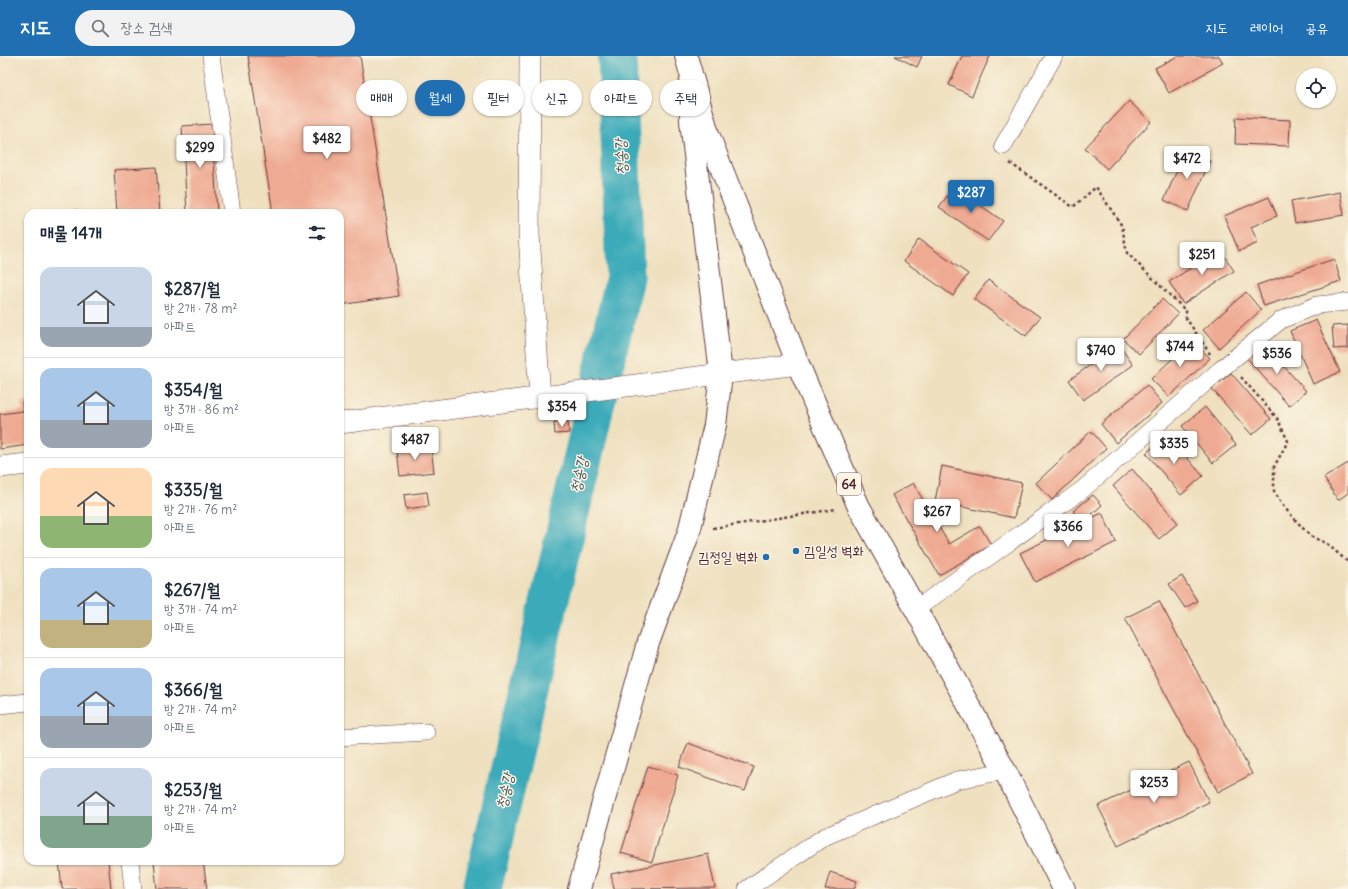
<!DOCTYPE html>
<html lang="ko">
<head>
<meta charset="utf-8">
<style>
  :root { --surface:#fff; --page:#f2f2f3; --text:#1f2937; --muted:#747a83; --line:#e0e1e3; --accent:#1f6fb2 }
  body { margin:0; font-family:Delius,"Poor Story",sans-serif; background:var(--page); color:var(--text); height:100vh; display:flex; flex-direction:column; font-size:15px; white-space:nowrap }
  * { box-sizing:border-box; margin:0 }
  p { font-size:13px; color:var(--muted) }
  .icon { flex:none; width:22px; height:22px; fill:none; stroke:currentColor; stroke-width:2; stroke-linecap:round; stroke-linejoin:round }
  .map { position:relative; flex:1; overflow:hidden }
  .drawer { position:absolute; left:24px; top:153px; width:320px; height:656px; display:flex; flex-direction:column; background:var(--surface); border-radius:12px; box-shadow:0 1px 3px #0004 }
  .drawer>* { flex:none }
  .banner { position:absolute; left:356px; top:24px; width:380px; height:36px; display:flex; gap:8px }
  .buttons { position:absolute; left:1296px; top:12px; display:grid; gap:8px }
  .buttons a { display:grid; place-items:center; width:40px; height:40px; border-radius:50%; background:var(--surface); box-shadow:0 1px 3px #0004; font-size:20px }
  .price { position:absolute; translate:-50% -34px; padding:0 9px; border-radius:4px; background:#fff; color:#222; font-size:13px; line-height:26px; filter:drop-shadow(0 1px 2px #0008) }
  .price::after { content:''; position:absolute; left:50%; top:24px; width:12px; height:9px; margin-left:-6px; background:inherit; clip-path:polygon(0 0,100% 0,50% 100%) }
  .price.current { background:var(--accent); color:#fff }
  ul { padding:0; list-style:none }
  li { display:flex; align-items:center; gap:12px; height:100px; padding:0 16px }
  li+li { border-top:1px solid var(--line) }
  li span { display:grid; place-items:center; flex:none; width:112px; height:80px; border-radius:12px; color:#555 }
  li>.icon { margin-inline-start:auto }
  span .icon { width:48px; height:48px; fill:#fffc; stroke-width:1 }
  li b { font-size:17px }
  h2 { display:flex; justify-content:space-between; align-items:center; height:48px; padding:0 16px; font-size:17px }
  .tag { padding:0 14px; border-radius:18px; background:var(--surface); box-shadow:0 1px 3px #0004; font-size:14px; line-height:36px }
  .tag.current { background:var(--accent); color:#fff }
  header { display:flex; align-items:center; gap:24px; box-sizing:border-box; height:56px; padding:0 20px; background:var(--accent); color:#fff }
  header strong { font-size:19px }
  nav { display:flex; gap:22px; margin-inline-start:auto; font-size:14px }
  .search { width:280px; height:36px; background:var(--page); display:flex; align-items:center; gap:10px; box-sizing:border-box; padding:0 14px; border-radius:22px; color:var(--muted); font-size:15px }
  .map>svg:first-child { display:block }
</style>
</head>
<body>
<header>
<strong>지도</strong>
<div class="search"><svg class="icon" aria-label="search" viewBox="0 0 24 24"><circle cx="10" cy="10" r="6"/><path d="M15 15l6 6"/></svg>장소 검색</div>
<nav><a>지도</a><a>레이어</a><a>공유</a></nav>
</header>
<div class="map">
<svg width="1348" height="833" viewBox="0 0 1348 833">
  <rect width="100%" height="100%" fill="#fcf5e5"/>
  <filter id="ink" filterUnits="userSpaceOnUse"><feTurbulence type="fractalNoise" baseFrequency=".025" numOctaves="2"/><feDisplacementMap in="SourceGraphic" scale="8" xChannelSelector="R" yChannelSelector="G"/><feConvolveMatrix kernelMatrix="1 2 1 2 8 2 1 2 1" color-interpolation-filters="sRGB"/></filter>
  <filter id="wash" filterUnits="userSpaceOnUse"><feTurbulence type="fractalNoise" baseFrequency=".012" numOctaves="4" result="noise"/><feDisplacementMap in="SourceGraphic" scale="16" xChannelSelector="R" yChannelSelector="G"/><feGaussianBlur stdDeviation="0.9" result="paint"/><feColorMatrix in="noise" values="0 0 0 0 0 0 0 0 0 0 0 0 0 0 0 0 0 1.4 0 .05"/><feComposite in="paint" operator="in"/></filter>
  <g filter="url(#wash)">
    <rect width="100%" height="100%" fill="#efe0bf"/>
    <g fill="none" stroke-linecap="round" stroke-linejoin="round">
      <path stroke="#3baab9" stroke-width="39" d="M482 833 625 221 617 0"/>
    </g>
    <g id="blocks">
      <path fill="#efaa93" d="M248 0H360L399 240 340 249V157H273Z
        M895 0H922L917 11Z
        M962 0H990L972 40 949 29Z
        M1178 0H1219L1223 7 1169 37 1155 12Z
        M1129 45 1151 66 1107 113 1085 92Z
        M1236 61 1290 64 1289 90 1235 88Z
        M212 68 217 157H187L182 70Z
        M1186 94 1210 105 1188 155 1164 144Z
        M156 111 160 157H117L114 114Z
        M954 131 1003 165 988 185 939 151Z
        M1340 136 1344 159 1295 167 1291 145Z
        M1269 141 1277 160 1251 171 1258 187 1239 195 1224 160Z
        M78 154V157H56V156Z
        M919 183 968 218 953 240 904 205Z
        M1220 193 1234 215 1183 248 1169 226Z
        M1334 203 1341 225 1264 250 1257 229Z
        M988 224 1040 261 1026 280 974 243Z
        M1246 236 1261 254 1219 292 1203 274Z
        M1162 243 1178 258 1139 298 1123 283Z
        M1316 264 1340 316 1313 328 1290 275Z
        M1348 269V292L1334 293 1332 270Z
        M1192 284 1210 302 1169 341 1151 323Z
        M1264 288 1306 335 1289 350 1247 302Z
        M1119 289 1133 309 1083 344 1069 324Z
        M1231 317 1271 363 1252 379 1212 333Z
        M1147 329 1162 347 1116 387 1101 368Z
        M28 345V389L0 393V358L23 355 22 346Z
        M1205 351 1236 389 1213 407 1182 370Z
        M568 365 569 377 555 378 554 366Z
        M1091 375 1106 392 1052 444 1036 427Z
        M1167 379 1203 420 1181 439 1146 397Z
        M431 391 434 416 400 420 397 394Z
        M1348 407V437L1338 444 1324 422Z
        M942 410 1022 427 1014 462 935 445Z
        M1132 413 1178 467 1159 483 1113 430Z
        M913 427 949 488 980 470 991 489 939 519 892 439Z
        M427 436 429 450 406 453 404 439Z
        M1093 439 1102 449 1083 466 1073 455Z
        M1102 457 1116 486 1035 526 1020 497Z
        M1182 520 1197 545 1185 552 1169 528Z
        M1159 545 1252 718 1218 736 1125 562Z
        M688 687 754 711 745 735 679 711Z
        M1189 706 1209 746 1118 790 1098 750Z
        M648 710 678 719 652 806 621 797Z
        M708 798 715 832 614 833 611 818Z
        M59 805H108L111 833H62Z
        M154 805H203L207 833H157Z
        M830 816 857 825 854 833H825Z"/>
    </g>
  </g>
  <g filter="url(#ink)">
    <use href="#blocks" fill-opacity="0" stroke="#633c41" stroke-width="1"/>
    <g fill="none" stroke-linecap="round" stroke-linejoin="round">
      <defs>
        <path id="minor" d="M211 0 232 157
          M1003 90 1054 0
          M916 553 1082 434 1220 314 1281 264 1317 249 1348 246
          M0 649 28 646
          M340 681 426 676
          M130 805 133 833
          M747 833 824 781 957 724 1005 715"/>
        <path id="tertiary" d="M530 0 529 179 540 341
          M340 367 798 308
          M0 411 28 408"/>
        <path id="secondary" d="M579 833 648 587 689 476 715 369 721 318 691 65 690 28"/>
        <path id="primary" d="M686 0 708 78 798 308 858 449 1005 715 1064 833"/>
      </defs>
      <use href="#minor" stroke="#633c41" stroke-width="18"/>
      <use href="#tertiary" stroke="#633c41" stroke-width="22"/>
      <use href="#secondary" stroke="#633c41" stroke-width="24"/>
      <use href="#primary" stroke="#633c41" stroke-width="24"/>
      <path stroke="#633c41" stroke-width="2.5" stroke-dasharray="3 3" stroke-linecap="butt" d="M1010 107 1073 151 1096 131 1122 170 1127 197 1186 255V262L1210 298
        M1241 321 1277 362 1288 385 1274 411V435L1283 450 1310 480 1326 487 1348 506
        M713 472 836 453"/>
      <use href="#minor" stroke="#fff" stroke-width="17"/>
      <use href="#tertiary" stroke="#fff" stroke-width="21"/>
      <use href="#secondary" stroke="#fff" stroke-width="22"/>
      <use href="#primary" stroke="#fff" stroke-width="22"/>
    </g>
  </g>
  <g fill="#1f6fb2" stroke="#fcf5e5" stroke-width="1.5">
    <circle cx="796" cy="495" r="4"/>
    <circle cx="766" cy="501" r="4"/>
  </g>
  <g text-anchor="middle" stroke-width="3" stroke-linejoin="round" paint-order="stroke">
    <rect fill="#fcf5e5" stroke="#7f5f63" stroke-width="1" x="837" y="417" width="24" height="22" rx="3"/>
    <g font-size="13" font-weight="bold" fill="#4a1f2b">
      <text x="849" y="433">64</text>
    </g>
    <g font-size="14" fill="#4a1f2b" stroke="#fcf5e5" text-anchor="start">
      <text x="804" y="500">김일성 벽화</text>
      <text x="758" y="506" text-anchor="end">김정일 벽화</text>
    </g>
    <g font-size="15" font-style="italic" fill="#445764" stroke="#fcf5e5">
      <text transform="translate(621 101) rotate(-92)" y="5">청송강</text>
      <text transform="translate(579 419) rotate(-77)" y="5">청송강</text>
      <text transform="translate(505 735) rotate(-77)" y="5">청송강</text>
    </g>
  </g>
</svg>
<div class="buttons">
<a><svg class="icon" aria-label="locate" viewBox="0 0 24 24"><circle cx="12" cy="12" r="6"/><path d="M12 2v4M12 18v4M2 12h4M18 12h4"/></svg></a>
</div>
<b class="price" style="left:327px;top:104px">$482</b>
<b class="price" style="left:200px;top:113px">$299</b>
<b class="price" style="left:1187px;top:124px">$472</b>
<b class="price current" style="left:971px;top:158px">$287</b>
<b class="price" style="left:1202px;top:220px">$251</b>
<b class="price" style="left:1180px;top:312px">$744</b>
<b class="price" style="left:1101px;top:316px">$740</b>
<b class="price" style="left:1277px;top:319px">$536</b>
<b class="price" style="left:562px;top:372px">$354</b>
<b class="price" style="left:415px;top:405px">$487</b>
<b class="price" style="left:1174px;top:409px">$335</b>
<b class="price" style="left:937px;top:477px">$267</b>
<b class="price" style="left:1068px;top:492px">$366</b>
<b class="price" style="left:1154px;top:748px">$253</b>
<div class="banner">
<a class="tag">매매</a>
<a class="tag current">월세</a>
<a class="tag">필터</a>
<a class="tag">신규</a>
<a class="tag">아파트</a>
<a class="tag">주택</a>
</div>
<section class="drawer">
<h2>매물 14개<svg class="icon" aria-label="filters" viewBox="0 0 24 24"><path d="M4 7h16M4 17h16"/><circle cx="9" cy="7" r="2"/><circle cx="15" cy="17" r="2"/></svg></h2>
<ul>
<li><span style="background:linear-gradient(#c9d6e8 75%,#9aa5b1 0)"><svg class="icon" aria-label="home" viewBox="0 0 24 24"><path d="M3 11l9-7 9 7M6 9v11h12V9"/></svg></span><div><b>$287/월</b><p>방 2개 · 78 m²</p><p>아파트</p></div></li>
<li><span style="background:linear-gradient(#a9c7e8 65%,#9aa5b1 0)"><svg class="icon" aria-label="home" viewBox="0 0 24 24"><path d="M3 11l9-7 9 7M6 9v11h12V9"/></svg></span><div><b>$354/월</b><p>방 3개 · 86 m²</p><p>아파트</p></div></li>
<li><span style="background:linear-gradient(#ffd9b3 60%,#8fb573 0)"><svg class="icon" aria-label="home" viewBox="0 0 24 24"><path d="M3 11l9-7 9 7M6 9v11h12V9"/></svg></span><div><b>$335/월</b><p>방 2개 · 76 m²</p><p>아파트</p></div></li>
<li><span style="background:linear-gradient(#a9c7e8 65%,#c2b280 0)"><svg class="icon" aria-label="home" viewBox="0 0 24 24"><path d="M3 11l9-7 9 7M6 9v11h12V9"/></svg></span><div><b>$267/월</b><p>방 3개 · 74 m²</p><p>아파트</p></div></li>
<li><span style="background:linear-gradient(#a9c7e8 60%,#9aa5b1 0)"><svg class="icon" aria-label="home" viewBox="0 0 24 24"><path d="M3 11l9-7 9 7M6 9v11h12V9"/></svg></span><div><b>$366/월</b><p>방 2개 · 74 m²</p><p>아파트</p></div></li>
<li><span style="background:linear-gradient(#c9d6e8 60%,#7fa58c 0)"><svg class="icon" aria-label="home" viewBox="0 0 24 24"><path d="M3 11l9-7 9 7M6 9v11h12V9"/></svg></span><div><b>$253/월</b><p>방 2개 · 74 m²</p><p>아파트</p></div></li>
</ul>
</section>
</div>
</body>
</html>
